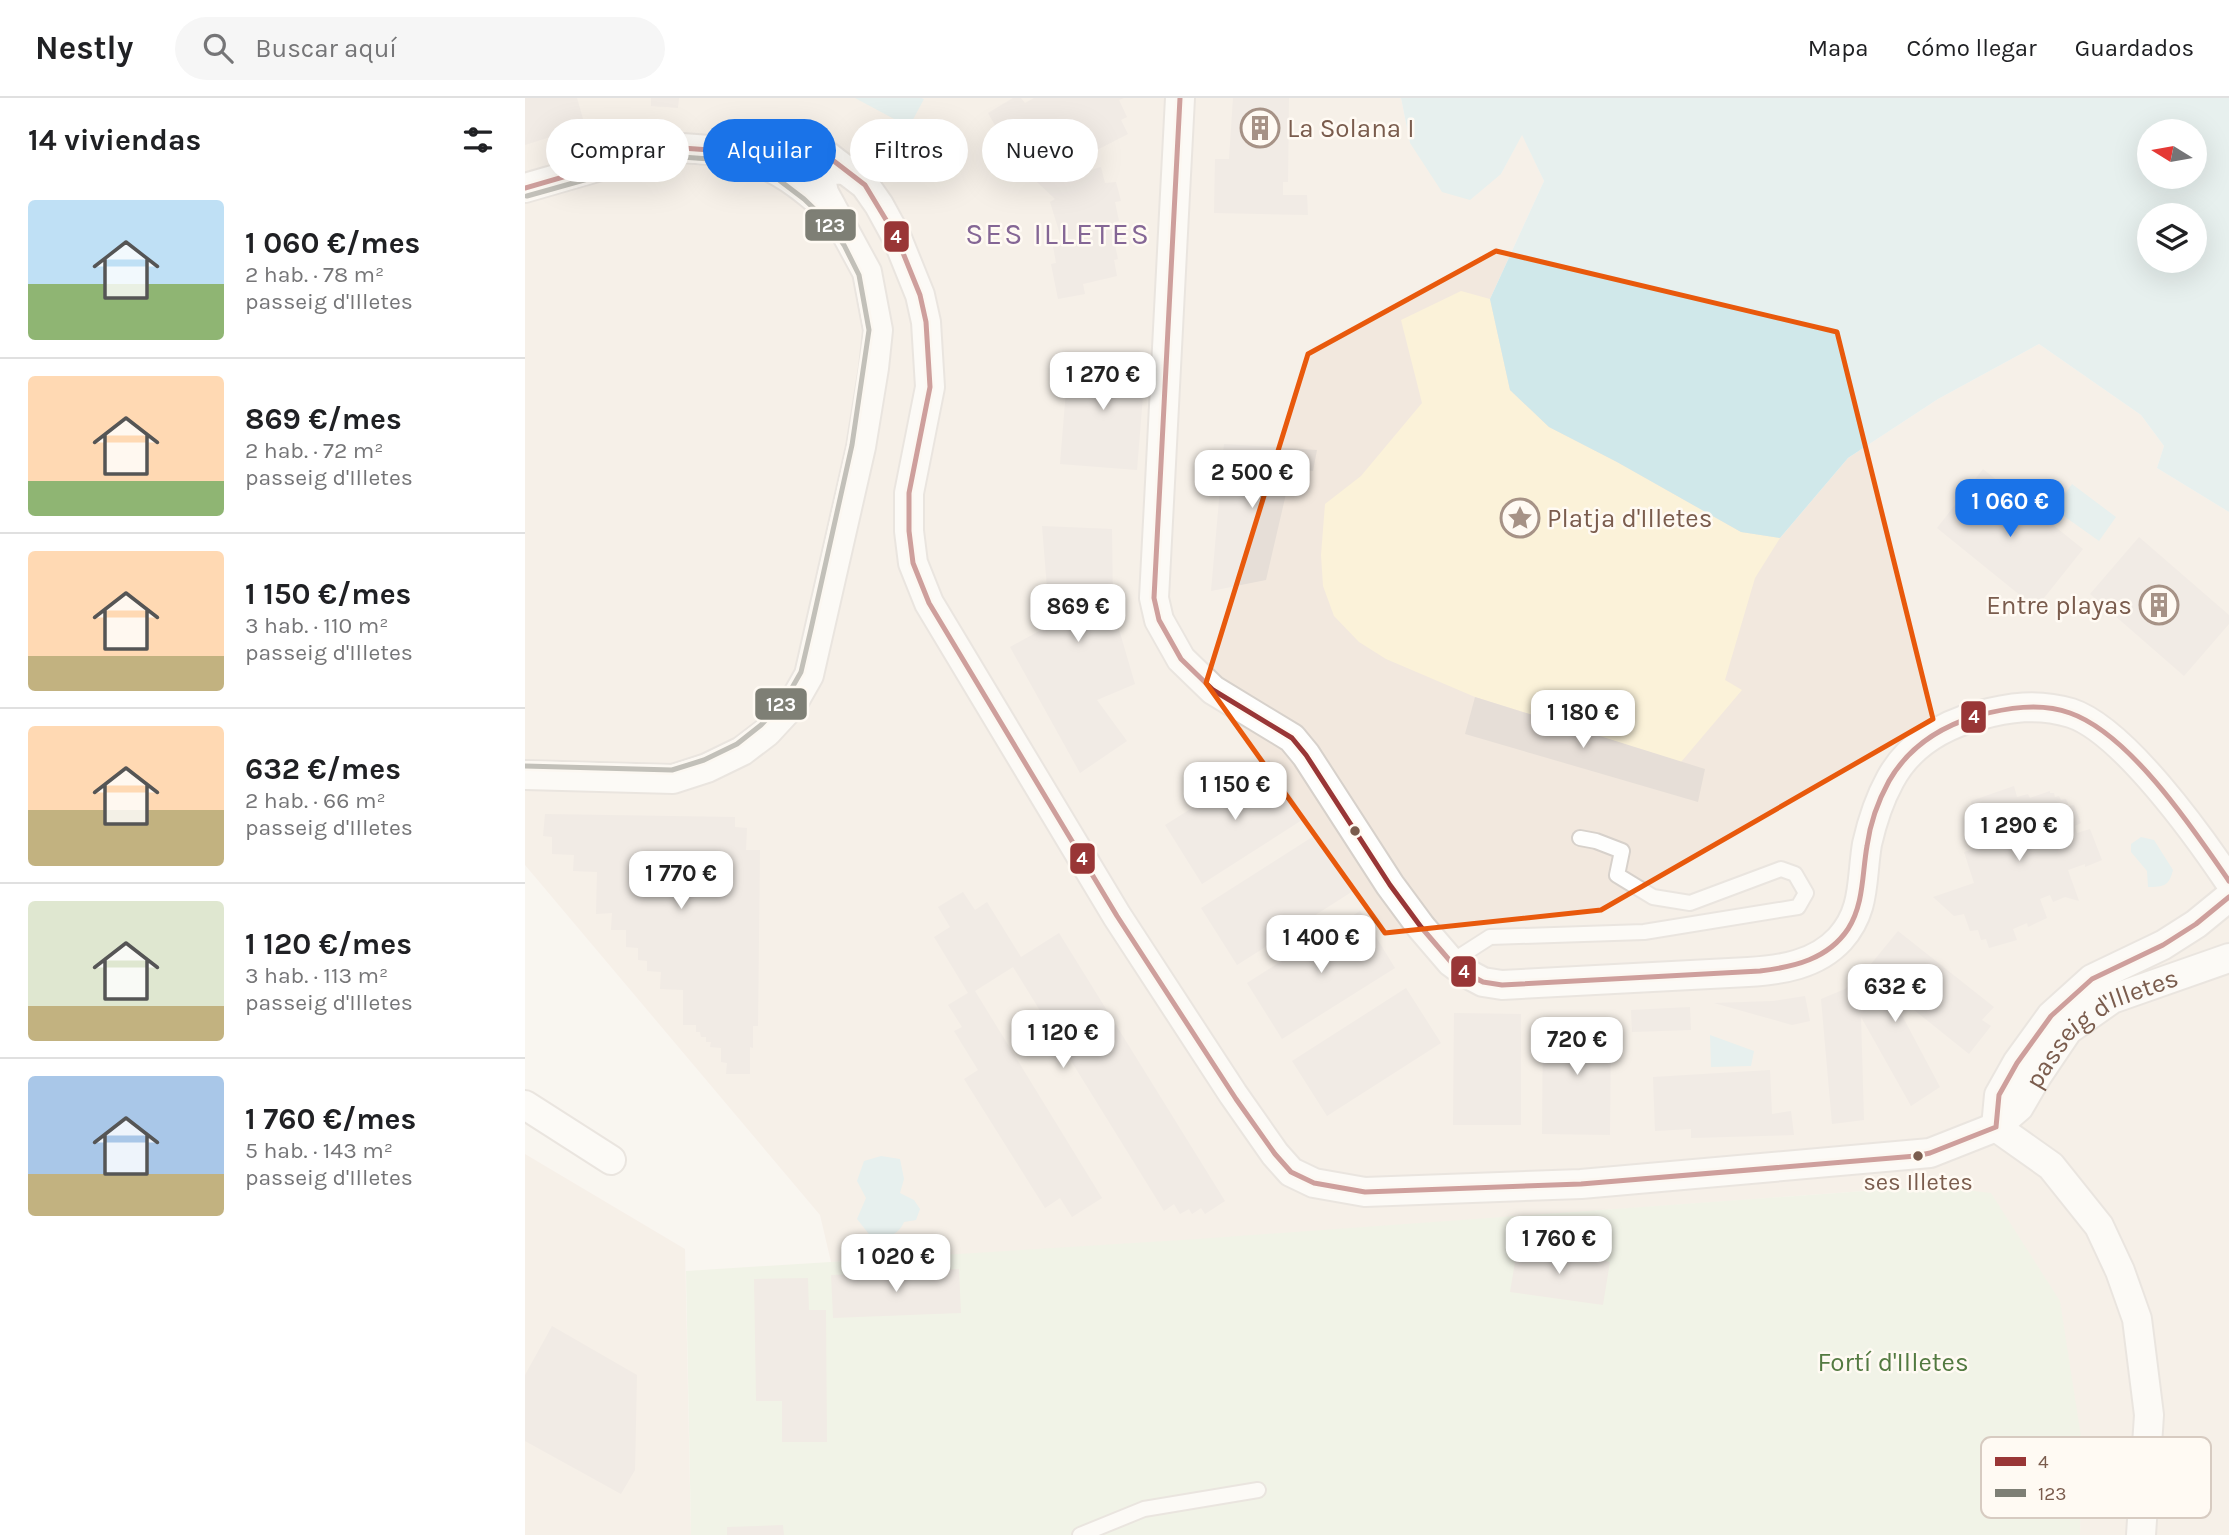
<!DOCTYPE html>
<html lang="es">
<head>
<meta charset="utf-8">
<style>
  :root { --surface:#fff; --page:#f6f6f6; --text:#202124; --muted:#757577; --line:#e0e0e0; --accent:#1a73e8 }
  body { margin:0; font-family:Karla,sans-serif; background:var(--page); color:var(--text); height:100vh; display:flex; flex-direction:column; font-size:26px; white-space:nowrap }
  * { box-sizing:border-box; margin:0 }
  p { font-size:23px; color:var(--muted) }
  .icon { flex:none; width:38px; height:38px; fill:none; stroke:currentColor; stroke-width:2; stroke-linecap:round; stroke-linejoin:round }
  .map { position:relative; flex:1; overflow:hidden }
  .details { display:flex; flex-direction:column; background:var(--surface); width:525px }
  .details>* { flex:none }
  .banner { position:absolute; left:21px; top:21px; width:665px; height:63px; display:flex; gap:14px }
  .needle { width:46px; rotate:281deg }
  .fabs { position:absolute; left:1612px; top:21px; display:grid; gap:14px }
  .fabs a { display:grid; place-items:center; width:70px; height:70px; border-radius:50%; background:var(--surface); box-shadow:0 7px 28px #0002; font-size:35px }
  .price { position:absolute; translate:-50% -60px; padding:0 16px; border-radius:14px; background:#fff; color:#222; font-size:23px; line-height:46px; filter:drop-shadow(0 2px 4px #0008) }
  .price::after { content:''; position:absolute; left:50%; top:42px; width:21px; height:16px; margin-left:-10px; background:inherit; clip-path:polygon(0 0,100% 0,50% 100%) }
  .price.selected { background:var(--accent); color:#fff }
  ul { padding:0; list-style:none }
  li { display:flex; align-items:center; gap:21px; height:175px; padding:0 28px }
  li+li { border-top:2px solid var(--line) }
  li span { display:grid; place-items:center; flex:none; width:196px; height:140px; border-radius:7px; color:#555 }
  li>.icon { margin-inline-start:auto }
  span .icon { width:84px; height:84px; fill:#fffc; stroke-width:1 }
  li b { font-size:30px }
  h2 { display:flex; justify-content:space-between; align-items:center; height:84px; padding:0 28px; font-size:30px }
  .tag { padding:0 24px; border-radius:32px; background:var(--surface); box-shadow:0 7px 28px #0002; font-size:24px; line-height:63px }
  .tag.selected { background:var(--accent); color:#fff }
  header { display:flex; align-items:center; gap:42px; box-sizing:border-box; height:98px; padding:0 35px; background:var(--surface); border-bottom:2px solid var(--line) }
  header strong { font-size:33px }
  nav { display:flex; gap:38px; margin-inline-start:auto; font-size:24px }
  .search { width:490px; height:63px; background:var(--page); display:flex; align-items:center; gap:18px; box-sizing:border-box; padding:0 24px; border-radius:38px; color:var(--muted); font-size:26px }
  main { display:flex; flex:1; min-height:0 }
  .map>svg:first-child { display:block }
</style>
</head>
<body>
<header>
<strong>Nestly</strong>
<div class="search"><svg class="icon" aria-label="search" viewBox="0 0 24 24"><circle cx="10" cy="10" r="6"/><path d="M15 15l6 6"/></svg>Buscar aquí</div>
<nav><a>Mapa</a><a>Cómo llegar</a><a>Guardados</a></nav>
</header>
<main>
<section class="details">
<h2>14 viviendas<svg class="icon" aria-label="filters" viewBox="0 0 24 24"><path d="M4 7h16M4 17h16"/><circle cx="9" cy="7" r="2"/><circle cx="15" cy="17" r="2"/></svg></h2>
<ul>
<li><span style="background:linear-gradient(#bfe0f5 60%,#8fb573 0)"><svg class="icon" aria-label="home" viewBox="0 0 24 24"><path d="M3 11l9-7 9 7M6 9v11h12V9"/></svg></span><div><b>1 060 €/mes</b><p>2 hab. · 78 m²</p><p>passeig d'Illetes</p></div></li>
<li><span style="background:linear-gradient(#ffd9b3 75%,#8fb573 0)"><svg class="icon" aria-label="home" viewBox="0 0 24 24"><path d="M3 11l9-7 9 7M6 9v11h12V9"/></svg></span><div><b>869 €/mes</b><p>2 hab. · 72 m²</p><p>passeig d'Illetes</p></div></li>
<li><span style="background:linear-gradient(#ffd9b3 75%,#c2b280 0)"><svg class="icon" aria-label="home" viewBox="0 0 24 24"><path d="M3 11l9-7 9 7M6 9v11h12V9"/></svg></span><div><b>1 150 €/mes</b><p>3 hab. · 110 m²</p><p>passeig d'Illetes</p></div></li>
<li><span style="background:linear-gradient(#ffd9b3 60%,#c2b280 0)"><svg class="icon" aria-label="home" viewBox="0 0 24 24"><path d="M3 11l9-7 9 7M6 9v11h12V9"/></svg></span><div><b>632 €/mes</b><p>2 hab. · 66 m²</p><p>passeig d'Illetes</p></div></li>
<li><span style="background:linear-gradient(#dfe7d0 75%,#c2b280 0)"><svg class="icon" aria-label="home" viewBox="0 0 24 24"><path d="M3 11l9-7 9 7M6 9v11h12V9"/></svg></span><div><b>1 120 €/mes</b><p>3 hab. · 113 m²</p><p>passeig d'Illetes</p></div></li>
<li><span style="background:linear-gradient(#a9c7e8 70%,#c2b280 0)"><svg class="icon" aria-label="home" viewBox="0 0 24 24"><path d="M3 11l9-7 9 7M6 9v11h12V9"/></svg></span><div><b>1 760 €/mes</b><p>5 hab. · 143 m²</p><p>passeig d'Illetes</p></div></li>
</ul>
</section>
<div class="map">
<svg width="1704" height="1437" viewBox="0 0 1704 1437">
  <rect width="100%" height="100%" fill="#f9f5f0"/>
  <path fill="#f2e8de" d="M0 0H876L885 45 976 76 997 36 1019 83 965 201 1255 440 1323 360 1413 301 1514 246 1616 317 1639 348 1632 370 1704 414V1437H1555L1556 1365 1408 1088 480 1156 306 1164 295 1117 0 767Z
    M0 1056 160 1151 166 1437H0Z"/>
  <path fill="#e7f0db" d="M1408 1088 1466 1095 1535 1203 1557 1345 1555 1437H166L161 1173 672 1141Z"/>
  <path fill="#fbf2d9" d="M936 193 965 201 985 292 1024 329 1092 364 1216 434 1255 440 1230 480 1200 582 1217 592 1156 664 950 599 861 561 834 544 809 518 798 488 796 457 800 406 836 378 897 305 876 222Z"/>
  <path fill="#d0e8ea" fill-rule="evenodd" d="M330 0H396L399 1 384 29Z
    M876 0H1704V414L1632 370 1639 348 1616 317 1514 246 1413 301 1323 360 1255 440 1216 434 1092 364 1024 329 985 292 965 201 1019 83 997 37 976 76 945 102 917 94 885 45ZM1624 33H1670V79H1624ZM1624 117H1670V163H1624Z
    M1547 386 1591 419 1574 443 1529 411Z
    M1616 739 1629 742 1648 772C1644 788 1639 789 1623 789L1622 773 1606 754V746Z
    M1185 937 1229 953 1226 968 1186 969Z
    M356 1058 375 1061 379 1081 375 1095 389 1102 395 1111 391 1122 379 1124C373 1138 361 1140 347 1140L332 1121 341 1100 332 1083 339 1063Z"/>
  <path fill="#e6ded7" d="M0 0H52L60 28 0 47Z
    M126 0H154L153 10 126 8Z
    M488 0H496L500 5 509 0H599L594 2 602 19 596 22 603 36 535 71 537 80 576 69 580 85 591 84 596 103 590 104 594 123 589 124 592 136 596 135 598 146 590 147 593 161 589 162 592 178 558 186 560 196 533 201 526 166 531 165 528 148 538 146 525 104 530 101 512 84 506 71 501 69 487 44 481 47 463 15Z
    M708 0H764L763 84H758V97H782L783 117 689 115 690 61H704Z
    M544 255 621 261 612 372 535 366Z
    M699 346 792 352 788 373 767 370 741 482 686 493Z
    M1458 371 1558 451 1511 510 1412 430Z
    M517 428 587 431 588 511 610 586 572 602 602 643 555 675 485 549 525 527Z
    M1614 439 1704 517V526L1659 578 1565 496Z
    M950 599 1180 671 1173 704 940 636Z
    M744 662 780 720 677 786 640 727Z
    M1489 688 1492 699 1503 696 1505 700 1525 693V695H1529L1530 699 1534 698 1536 702 1541 701 1544 708 1549 707 1556 725 1550 728 1552 735 1565 731 1577 762 1560 769V766L1543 772 1554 803 1540 799 1528 804 1525 797 1515 801 1522 820 1503 829 1502 825 1488 831 1492 842 1464 850 1461 841 1456 842 1453 832 1445 833 1439 816 1429 818 1408 799 1449 785 1439 754 1455 749 1446 703Z
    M20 716 210 719V729L222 730 221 752H235L233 928H228V950L225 949V976H201L202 965 196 964V950L185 949 186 944H181V939H176L175 934H171V927H158V892L135 891 136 874 122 873V863L113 862V850L101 849V832H86L87 815 71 816 72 774 48 773 49 757 27 756V739L18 738Z
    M792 736 828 793 712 867 676 810Z
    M438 794 450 812 462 804 496 859 534 835 700 1103 680 1116 676 1110 667 1116 664 1111 655 1116 649 1106 639 1113 488 869 450 893 577 1100 547 1119 535 1100 520 1110 439 981 453 972 429 933 437 929 423 907 443 895 409 839 425 829 413 809Z
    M835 813 870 870 757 941 722 885Z
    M1373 833 1469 909 1457 922 1466 928 1444 956 1363 891 1415 989 1386 1008 1336 919 1339 1022 1307 1026 1296 901 1320 891 1346 866Z
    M881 890 916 945 802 1018 767 963Z
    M1280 898 1285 923 1267 927 1189 905 1248 903Z
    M1165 909 1166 932 1107 934 1106 912Z
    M929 915 996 916V1027H928Z
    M1018 922H1086L1085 1037 1017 1036Z
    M1245 972 1247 1016 1266 1013 1269 1037 1166 1040V1031L1130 1033 1128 979Z
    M993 1146 1085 1164 1078 1207 985 1194Z
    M434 1171 436 1215 308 1220 306 1177Z
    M283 1180 284 1212H301L302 1344H257V1303H231L229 1181Z
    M27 1228 112 1277 110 1372 96 1396 0 1343V1277Z
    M258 1427 259 1437H202V1429Z"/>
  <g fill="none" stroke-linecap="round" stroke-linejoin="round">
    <defs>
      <path id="lane" d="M926 864 965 839 1119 834 1273 809 1281 795 1270 776 1256 771 1165 805 1128 799 1092 777 1097 753 1071 743 1055 740
        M555 1437 619 1411 733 1392"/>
      <g id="street">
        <path d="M655 0 629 500 634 522 656 561 688 592 767 640 781 657 865 787 896 829 926 864 941 875 958 884 977 887 1223 874C1256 872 1291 867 1315 841 1341 812 1336 782 1342 746 1347 724 1354 702 1365 682 1383 648 1416 628 1452 618 1484 609 1513 605 1546 615 1598 632 1673 737 1704 783"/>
        <path d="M215 57C252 68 279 89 307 115"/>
        <path id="s1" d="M0 90 107 59 157 50 199 53 254 50 301 57 340 87 354 107 372 140 395 197 401 224 405 289 384 395V433L388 465 404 505 592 818 708 996 750 1056 766 1074 789 1085 840 1094 1056 1086 1405 1055 1471 1029 1494 1009 1512 978 1543 932 1587 901 1704 860"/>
        <path d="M0 677 148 681 182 670 217 653 242 634 267 607 284 577 336 349 349 270 353 232 342 174 299 95 296 81 301 71 322 72"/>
        <path d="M0 1007 86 1062"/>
        <path d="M1471 1029 1526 1068 1574 1128 1595 1173 1612 1221 1624 1317 1616 1437"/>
        <path d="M1471 1029 1474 997 1492 965 1526 918 1567 881 1638 847 1671 826 1704 799"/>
      </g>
    </defs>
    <use href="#lane" stroke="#d7d1cb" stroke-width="18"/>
    <use href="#street" stroke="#d7d1cb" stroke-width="32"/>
    <use href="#lane" stroke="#fefefd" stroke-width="14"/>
    <use href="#street" stroke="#fefefd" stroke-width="28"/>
    <defs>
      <path id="bus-1" d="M655 0 629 500 634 522 656 561 688 592 767 640 781 657 865 787 896 829 926 864 941 875 958 884 977 887 1235 873C1269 869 1303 861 1323 831 1339 806 1337 776 1342 748 1345 726 1353 703 1364 683 1383 650 1415 629 1451 618 1481 610 1515 604 1545 615 1605 636 1669 732 1704 783
        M0 90 107 59 157 50 199 53 254 50 301 57 340 87 372 140 395 197 401 224 405 289 384 395V433L388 465 404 505 592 818 711 1001 750 1056 766 1074 789 1085 840 1094 1056 1086 1391 1058 1405 1055 1471 1029
        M1471 1029 1474 997 1492 965 1526 918 1567 881 1638 847 1671 826 1704 799"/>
      <path id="bus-2" d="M0 668 147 672 179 662 212 646 236 627 260 602 276 574 286 531 327 347 344 232 334 177 319 147 304 125 279 101 254 82 225 69 198 62 157 59 109 68 2 98"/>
    </defs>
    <use href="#bus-1" stroke="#fffaf3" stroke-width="10"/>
    <use href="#bus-2" stroke="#fffaf3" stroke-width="10"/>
    <use href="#bus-1" stroke="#993636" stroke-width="5"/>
    <use href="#bus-2" stroke="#7e7f75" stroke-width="5"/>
  </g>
  <path d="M0 0H1704V1437H0ZM971 153 1312 234 1408 621 1076 812 860 835 681 585 783 256Z" fill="#f9f5f0" fill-opacity=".55" fill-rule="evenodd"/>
  <path fill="none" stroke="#e8590c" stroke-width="5" stroke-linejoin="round" d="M971 153 1312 234 1408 621 1076 812 860 835 681 585 783 256Z"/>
  <defs>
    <symbol id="building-ring" viewBox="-11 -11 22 22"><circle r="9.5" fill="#fffaf3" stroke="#a69286" stroke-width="1.5"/><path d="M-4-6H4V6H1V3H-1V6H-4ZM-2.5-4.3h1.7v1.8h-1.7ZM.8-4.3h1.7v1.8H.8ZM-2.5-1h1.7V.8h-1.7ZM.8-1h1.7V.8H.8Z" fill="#a69286"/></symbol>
    <symbol id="sight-ring" viewBox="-11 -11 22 22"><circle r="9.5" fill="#fffaf3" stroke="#a69286" stroke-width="1.5"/><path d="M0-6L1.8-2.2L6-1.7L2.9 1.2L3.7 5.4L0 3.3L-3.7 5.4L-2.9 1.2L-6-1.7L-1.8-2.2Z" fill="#a69286"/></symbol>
  </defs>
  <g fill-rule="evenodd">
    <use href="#building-ring" x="713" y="8" width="44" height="44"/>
    <use href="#sight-ring" x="973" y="398" width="44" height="44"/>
    <use href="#building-ring" x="1612" y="485" width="44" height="44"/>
  </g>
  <g fill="#7a5c4d" stroke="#fffaf3" stroke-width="2.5">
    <circle cx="830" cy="733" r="6"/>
    <circle cx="1393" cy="1058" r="6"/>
  </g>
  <g text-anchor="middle" stroke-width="5" stroke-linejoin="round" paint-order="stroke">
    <g font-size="24" fill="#7a5c4d" stroke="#fffaf3">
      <text x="1393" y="1092">ses Illetes</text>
    </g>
    <g font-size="26" fill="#7a5c4d" stroke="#fffaf3" text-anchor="start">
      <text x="762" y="39">La Solana I</text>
      <text x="1022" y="429">Platja d'Illetes</text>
      <text x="1607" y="516" text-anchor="end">Entre playas</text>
    </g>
    <g font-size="26" fill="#7a5c4d" stroke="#fffaf3">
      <text dy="9" stroke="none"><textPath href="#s1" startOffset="2333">passeig d'Illetes</textPath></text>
    </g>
    <g font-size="26" fill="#537a41" stroke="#fffaf3">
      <text x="1368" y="1273">Fortí d'Illetes</text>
    </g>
    <g font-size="30" letter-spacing="2" fill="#846695" stroke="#fffaf3">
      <text x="533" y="146">SES ILLETES</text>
    </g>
  </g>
  <rect x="1456" y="1339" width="230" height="81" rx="10" fill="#fffaf3" stroke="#d7cbc1" stroke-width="2"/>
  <rect x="1470" y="1359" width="31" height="9" fill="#993636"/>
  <rect x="1470" y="1391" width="31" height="8" fill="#7e7f75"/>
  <g font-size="19" fill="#7a5c4d">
    <text x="1513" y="1370">4</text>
    <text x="1513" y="1402">123</text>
  </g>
  <g stroke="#fffaf3" stroke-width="2.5">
    <rect x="279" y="110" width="53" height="34" rx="7" fill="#7e7f75"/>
    <rect x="358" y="122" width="27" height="33" rx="7" fill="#993636"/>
    <rect x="229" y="589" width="54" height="34" rx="7" fill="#7e7f75"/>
    <rect x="1435" y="602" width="27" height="34" rx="7" fill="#993636"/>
    <rect x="544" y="744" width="27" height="33" rx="7" fill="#993636"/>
    <rect x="925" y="857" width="27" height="33" rx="7" fill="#993636"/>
  </g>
  <g font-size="19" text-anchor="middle" font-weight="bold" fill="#fff">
    <text x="305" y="134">123</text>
    <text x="371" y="145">4</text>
    <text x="256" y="613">123</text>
    <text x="1449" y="625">4</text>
    <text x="557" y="767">4</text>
    <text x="939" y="880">4</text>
  </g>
</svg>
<div class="fabs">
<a><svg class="needle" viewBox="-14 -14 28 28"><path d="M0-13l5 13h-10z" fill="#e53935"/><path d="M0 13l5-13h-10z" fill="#757577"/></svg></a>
<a><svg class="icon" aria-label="layers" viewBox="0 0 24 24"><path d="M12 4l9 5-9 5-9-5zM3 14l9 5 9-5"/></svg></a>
</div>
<b class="price" style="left:578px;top:314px">1 270 €</b>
<b class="price" style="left:727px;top:412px">2 500 €</b>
<b class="price selected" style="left:1485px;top:441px">1 060 €</b>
<b class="price" style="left:553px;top:546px">869 €</b>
<b class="price" style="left:1058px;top:652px">1 180 €</b>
<b class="price" style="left:710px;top:724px">1 150 €</b>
<b class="price" style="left:1494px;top:765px">1 290 €</b>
<b class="price" style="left:156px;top:813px">1 770 €</b>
<b class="price" style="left:796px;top:877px">1 400 €</b>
<b class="price" style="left:1370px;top:926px">632 €</b>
<b class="price" style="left:538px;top:972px">1 120 €</b>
<b class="price" style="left:1052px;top:979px">720 €</b>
<b class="price" style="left:1034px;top:1178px">1 760 €</b>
<b class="price" style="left:371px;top:1196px">1 020 €</b>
<div class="banner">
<a class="tag">Comprar</a>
<a class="tag selected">Alquilar</a>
<a class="tag">Filtros</a>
<a class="tag">Nuevo</a>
</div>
</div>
</main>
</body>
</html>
